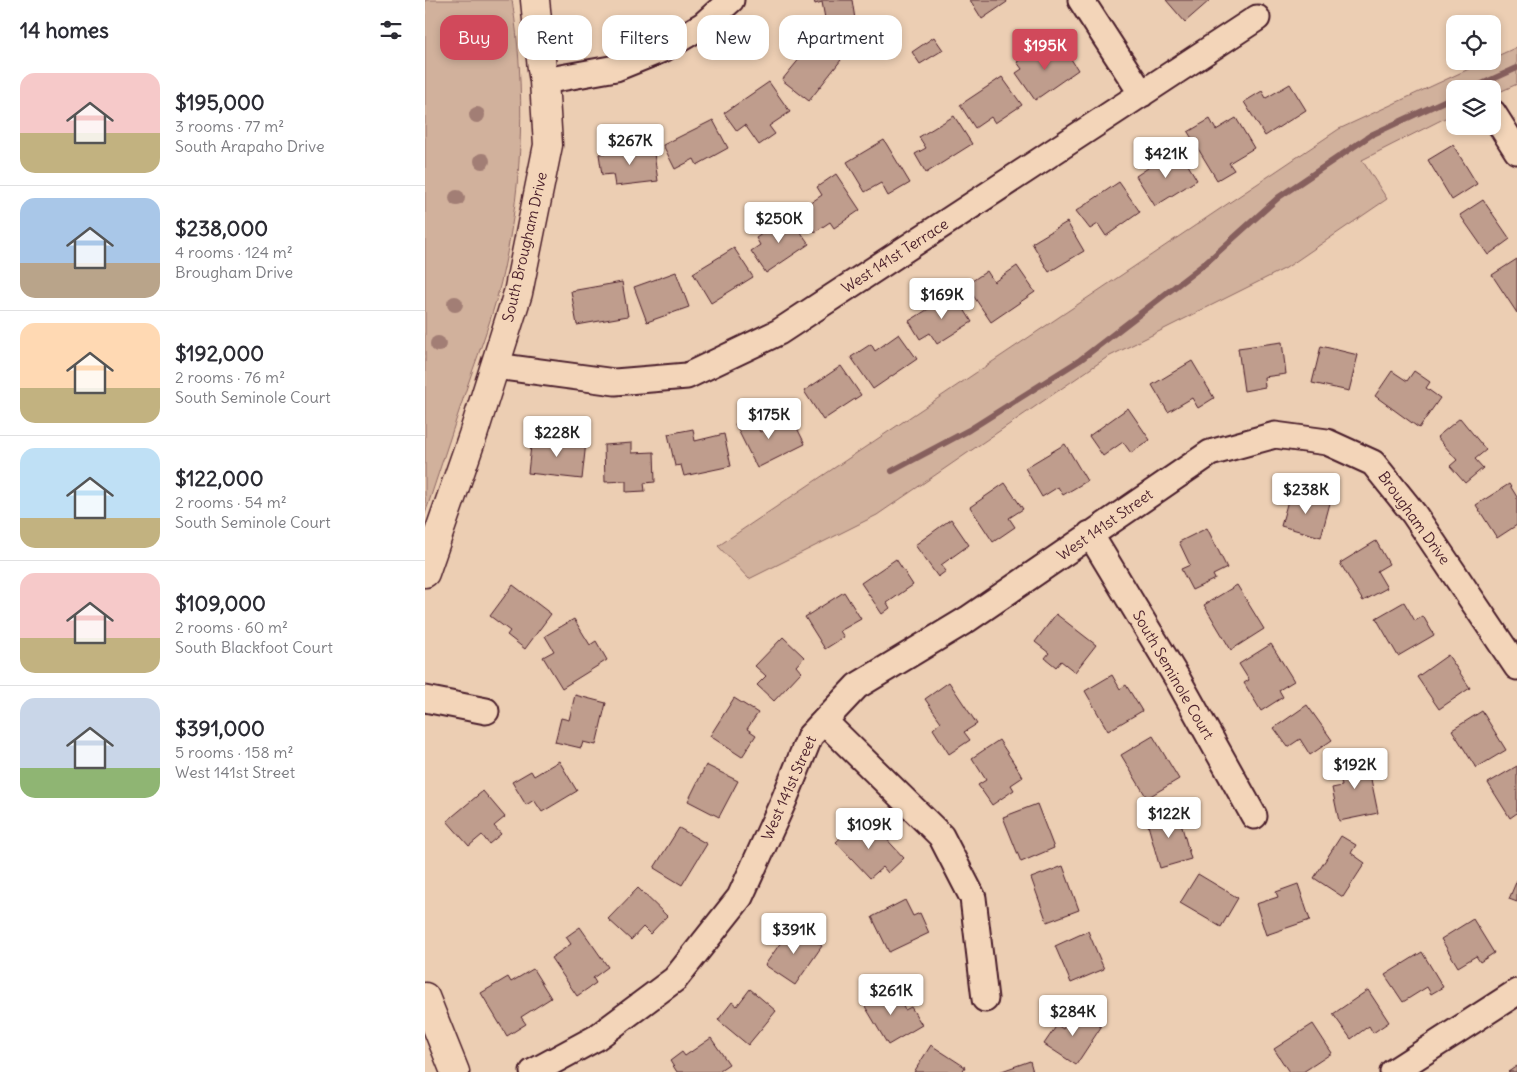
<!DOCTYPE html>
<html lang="en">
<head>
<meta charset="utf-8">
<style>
  :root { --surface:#fff; --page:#f7f7f7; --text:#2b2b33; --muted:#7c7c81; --line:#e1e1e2; --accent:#d1495b }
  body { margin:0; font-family:Delius,sans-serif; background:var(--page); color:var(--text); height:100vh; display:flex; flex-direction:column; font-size:19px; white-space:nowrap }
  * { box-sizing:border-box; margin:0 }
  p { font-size:16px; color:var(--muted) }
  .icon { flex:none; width:28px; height:28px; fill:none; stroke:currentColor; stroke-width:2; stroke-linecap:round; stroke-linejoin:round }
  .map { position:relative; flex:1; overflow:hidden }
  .details { display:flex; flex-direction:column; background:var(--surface); width:425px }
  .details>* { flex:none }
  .top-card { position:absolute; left:15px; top:15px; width:475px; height:45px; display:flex; gap:10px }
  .buttons { position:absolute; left:1021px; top:15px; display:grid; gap:10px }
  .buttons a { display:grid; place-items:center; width:55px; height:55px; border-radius:10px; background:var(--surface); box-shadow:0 2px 8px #0003; font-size:25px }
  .price { position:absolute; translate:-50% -42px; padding:0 11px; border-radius:5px; background:#fff; color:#222; font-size:16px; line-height:32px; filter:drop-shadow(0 1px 2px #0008) }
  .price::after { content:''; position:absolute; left:50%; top:30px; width:15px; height:11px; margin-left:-8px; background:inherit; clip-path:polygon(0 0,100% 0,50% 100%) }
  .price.active { background:var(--accent); color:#fff }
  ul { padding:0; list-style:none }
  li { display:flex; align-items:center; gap:15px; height:125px; padding:0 20px }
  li+li { border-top:1px solid var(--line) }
  li span { display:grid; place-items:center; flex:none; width:140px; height:100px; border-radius:15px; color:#555 }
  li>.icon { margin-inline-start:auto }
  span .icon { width:60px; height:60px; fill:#fffc; stroke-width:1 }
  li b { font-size:21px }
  h2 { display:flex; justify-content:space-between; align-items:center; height:60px; padding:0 20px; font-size:21px }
  .pill { padding:0 18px; border-radius:15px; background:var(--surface); box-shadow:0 2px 8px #0003; font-size:18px; line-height:45px }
  .pill.active { background:var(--accent); color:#fff }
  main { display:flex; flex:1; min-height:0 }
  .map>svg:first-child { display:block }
</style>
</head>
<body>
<main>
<section class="details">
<h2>14 homes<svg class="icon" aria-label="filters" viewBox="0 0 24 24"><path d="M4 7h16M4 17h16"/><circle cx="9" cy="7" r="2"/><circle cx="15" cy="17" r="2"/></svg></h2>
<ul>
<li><span style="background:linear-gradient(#f6c9c9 60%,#c2b280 0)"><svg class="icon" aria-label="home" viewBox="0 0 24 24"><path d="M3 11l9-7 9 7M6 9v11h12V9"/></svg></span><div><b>$195,000</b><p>3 rooms · 77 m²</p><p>South Arapaho Drive</p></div></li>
<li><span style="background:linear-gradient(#a9c7e8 65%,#b9a48a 0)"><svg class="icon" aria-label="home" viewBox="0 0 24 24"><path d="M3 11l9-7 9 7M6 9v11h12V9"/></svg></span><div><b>$238,000</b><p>4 rooms · 124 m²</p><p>Brougham Drive</p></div></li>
<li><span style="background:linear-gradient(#ffd9b3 65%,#c2b280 0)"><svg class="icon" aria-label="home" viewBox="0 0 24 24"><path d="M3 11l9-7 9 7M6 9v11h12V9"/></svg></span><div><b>$192,000</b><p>2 rooms · 76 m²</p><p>South Seminole Court</p></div></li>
<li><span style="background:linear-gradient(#bfe0f5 70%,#c2b280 0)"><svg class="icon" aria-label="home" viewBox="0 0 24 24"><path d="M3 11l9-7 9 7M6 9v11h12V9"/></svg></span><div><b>$122,000</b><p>2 rooms · 54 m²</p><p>South Seminole Court</p></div></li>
<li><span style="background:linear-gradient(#f6c9c9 65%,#c2b280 0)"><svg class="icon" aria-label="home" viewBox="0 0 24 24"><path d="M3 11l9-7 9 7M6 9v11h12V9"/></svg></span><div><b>$109,000</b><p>2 rooms · 60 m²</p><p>South Blackfoot Court</p></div></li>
<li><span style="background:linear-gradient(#c9d6e8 70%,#8fb573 0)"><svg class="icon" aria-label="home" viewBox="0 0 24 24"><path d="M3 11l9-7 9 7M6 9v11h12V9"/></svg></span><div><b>$391,000</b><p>5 rooms · 158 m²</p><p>West 141st Street</p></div></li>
</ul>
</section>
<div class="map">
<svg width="1092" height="1072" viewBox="0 0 1092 1072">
  <rect width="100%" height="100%" fill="#ecceb3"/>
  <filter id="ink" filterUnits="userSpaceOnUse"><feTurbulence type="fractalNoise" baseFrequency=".02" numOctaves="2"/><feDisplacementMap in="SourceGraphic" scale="10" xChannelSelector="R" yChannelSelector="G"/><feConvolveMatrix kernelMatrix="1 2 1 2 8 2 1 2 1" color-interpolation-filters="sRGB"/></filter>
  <g filter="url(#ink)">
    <path fill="#d1b19c" stroke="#8e6864" d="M0 0H87C101 89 98 180 79 268 71 308 56 346 43 384 29 427 14 471 0 514Z
      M1092 47V84L1068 95V89H1030V113L937 160 962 199 861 268 681 358 452 515 324 579 293 546 914 129 1061 61H1068V58Z"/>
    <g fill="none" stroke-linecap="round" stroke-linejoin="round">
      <path stroke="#865f5d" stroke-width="6" d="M1046 89 1092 68
        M467 471 544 430 655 360 782 262 854 197 946 135 1030 96"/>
    </g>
    <path fill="#bf9d8d" stroke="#4a1f2b" d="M389 0H427L430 19 401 24 397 2 390 4Z
      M545 0H581L582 2 557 19Z
      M741 0H783L784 1 760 22Z
      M382 33 416 60 384 101 357 80 376 57 368 50Z
      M509 37 518 50 495 64 487 52Z
      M625 47 632 57 641 51 653 70 610 100 591 73 597 69 592 62 612 48 616 54Z
      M577 77 597 105 570 123 566 117 550 128 535 105Z
      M344 82 365 112 344 126 350 134 334 145 320 125 312 131 299 113Z
      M865 84 881 110 840 136 819 102 837 91 841 98Z
      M529 116 547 144 501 173 490 154 501 148 494 137Z
      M811 118 829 148 804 163 809 170 792 180 763 132 785 119 791 130Z
      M288 120 303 148 272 165 269 159 250 169 238 145Z
      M459 140 485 183 463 196 456 183 440 192 422 162Z
      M1028 145 1052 184 1027 200 1003 160Z
      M228 147 233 181 190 186 188 174 177 175 174 154Z
      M757 155 772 180 730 206 711 176 735 160 739 167Z
      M411 174 435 210 409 228 405 222 390 232 375 210 397 195 392 187Z
      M694 182 715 212 681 236 673 224 665 229 651 211Z
      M1058 200 1085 239 1063 255 1035 215Z
      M364 215 384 244 341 273 326 251 335 245 331 238Z
      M642 222 659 251 624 272 607 243Z
      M309 248 328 277 286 303 268 273Z
      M1092 259V313L1067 275Z
      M592 266 610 292 566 322 541 285 562 271 569 282Z
      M251 272 264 307 222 322 209 287Z
      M197 282 203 316 152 325 146 291Z
      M529 293 547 322 512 344 505 333 495 339 484 321Z
      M474 334 492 359 448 389 426 357 446 344 450 351Z
      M857 342 861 374 839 377 840 387 819 391 813 348Z
      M896 346 933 355 924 391 887 383Z
      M767 361 789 398 773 408 767 398 743 412 727 385Z
      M416 366 436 395 398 420 379 391Z
      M967 371 982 381 989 371 1005 382 1001 388 1015 398 994 428 950 396Z
      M703 408 725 440 706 453 698 442 678 456 664 436Z
      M327 415 335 432 366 416 380 444 332 468 310 424Z
      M1035 418 1061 450 1050 459 1058 468 1040 483 1025 466 1032 460 1012 437Z
      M268 429 270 441 299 434 306 466 259 476 256 465 250 466 243 434Z
      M107 436 161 442 157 479 103 473Z
      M207 443V453L229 452 230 482 219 483 220 491 201 492V481L180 482 179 445Z
      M640 444 662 481 638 495 633 487 617 497 600 468Z
      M580 483 598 509 584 518 590 527 568 542 545 507Z
      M1084 484 1092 497V525L1072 538 1051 505Z
      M865 493 905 503 896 537 856 526Z
      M526 519 544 545 516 565 521 571 513 577 490 545Z
      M782 528 802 568 788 575 790 579 767 590 756 569 765 565 754 542Z
      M951 541 964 564 952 571 962 588 938 601 915 563Z
      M471 559 488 585 462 603 465 608 457 614 436 583Z
      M88 585 126 614 100 649 82 635 85 631 65 616Z
      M812 585 839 629 806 650 779 605Z
      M419 592 436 619 415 631 419 637 400 649 380 617Z
      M979 602 990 621 998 616 1009 635 973 656 951 618Z
      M631 614 671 645 650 672 636 661 631 667 620 658 624 653 610 642Z
      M149 619 165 645 171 641 182 660 137 688 118 657 129 651 120 636Z
      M358 637 379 657 371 666 376 672 349 701 332 685 341 676 330 666Z
      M846 644 869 681 854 690 858 697 836 711 819 683 824 680 814 664Z
      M1023 655 1045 688 1014 709 992 677Z
      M687 675 695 689 701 685 717 711 683 731 660 691Z
      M524 682 552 724 539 732 545 740 524 754 508 729 516 722 500 699Z
      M150 695 181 703 171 745 158 742 156 748 130 742 136 718 144 720Z
      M309 698 333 713 322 729 331 735 317 757 285 736Z
      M882 705 907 740 885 755 875 739 863 747 849 728Z
      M1057 711 1081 750 1051 768 1027 730Z
      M728 736 754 779 722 798 696 755Z
      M574 740 598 777 586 785 589 790 567 805 553 785 561 780 547 758Z
      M941 755 953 813 914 821 907 788 917 786 912 761Z
      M134 761 152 791 117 812 109 800 101 805 87 782 106 771 109 776Z
      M281 765 313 781 294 817 263 801Z
      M1092 766V813L1085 818 1063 783Z
      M58 791 80 817 69 826 76 834 64 844 57 835 44 846 22 821Z
      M612 804 629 848 596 862 578 817Z
      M752 809 766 859 735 868 721 818Z
      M434 821 452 839 457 834 479 858 463 873 458 867 445 878 411 842Z
      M254 828 282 844 257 885 229 868Z
      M916 836 931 845 926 853 940 863 918 897 889 878Z
      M638 866 654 910 622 922 606 878Z
      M773 874 813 898 796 927 755 903Z
      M1092 880V902L1084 899Z
      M873 884 885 920 841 935 831 904 853 897 851 892Z
      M213 888 242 916 225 934 218 927 206 940 183 919Z
      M480 900 488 916 495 913 504 933 464 952 447 917Z
      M1048 919 1069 953 1055 962 1051 956 1033 967 1016 939Z
      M368 925 397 946 370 985 340 965Z
      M155 927 183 967 168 978 171 983 152 996 126 958 146 944 141 937Z
      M663 931 679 969 646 983 630 946Z
      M997 952 1018 987 1006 994 1002 987 978 1002 960 975Z
      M108 969 126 998 96 1017 101 1024 82 1036 56 993 83 977 86 982Z
      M466 986 480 1010 486 1007 497 1025 463 1045 438 1003Z
      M325 989 351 1011 323 1045 293 1020 307 1002 312 1006Z
      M943 990 964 1022 948 1033 944 1026 926 1039 908 1014Z
      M651 1010 676 1027 651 1065 619 1044 632 1025 638 1029Z
      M888 1024 907 1053 878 1072H864L849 1049Z
      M286 1038 304 1064 292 1072H252L245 1061 257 1052 260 1056Z
      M506 1045 540 1067 537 1072H489Z
      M605 1061 608 1072H574Z
      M1092 1066V1072H1083Z"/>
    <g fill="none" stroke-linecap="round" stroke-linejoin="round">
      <defs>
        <path id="minor" d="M656 0 717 94
          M119 81 191 68 238 49 278 25 306 0
          M1068 113 1092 151
          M70 366 190 382 262 376 354 332 832 18
          M665 534 752 678 829 816
          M0 699 61 711
          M399 721 516 836 548 898 560 999
          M108 1072 171 1038 250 979 315 897 359 800 385 736 432 686 543 619 785 453 850 435 902 442 948 463 989 514 1092 667
          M968 1072 1092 992"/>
        <path id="tertiary" d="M0 573 48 435 93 293 123 145 119 81 117 69 110 0
          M0 997 30 1072"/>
      </defs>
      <use href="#minor" stroke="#4a1f2b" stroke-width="29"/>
      <use href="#tertiary" stroke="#4a1f2b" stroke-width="31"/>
      <use href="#minor" stroke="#f3d5b9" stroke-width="25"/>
      <use href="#tertiary" stroke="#f3d5b9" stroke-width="28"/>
    </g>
    <g fill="#a27e75">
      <circle cx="30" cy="51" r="8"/>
      <circle cx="52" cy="115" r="8"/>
      <circle cx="57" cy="161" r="8"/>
      <circle cx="32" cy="198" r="8"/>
      <circle cx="30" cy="304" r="8"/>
      <circle cx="13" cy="344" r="8"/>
    </g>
  </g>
  <g text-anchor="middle" stroke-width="4" stroke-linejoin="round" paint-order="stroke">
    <g font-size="15" fill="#4a1f2b" stroke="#f3d5b9">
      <text transform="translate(100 247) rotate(-77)" y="5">South Brougham Drive</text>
      <text transform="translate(470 256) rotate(-33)" y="5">West 141st Terrace</text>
      <text transform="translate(989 518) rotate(54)" y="5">Brougham Drive</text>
      <text transform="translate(680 525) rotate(-35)" y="5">West 141st Street</text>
      <text transform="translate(748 675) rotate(60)" y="5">South Seminole Court</text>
      <text transform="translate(364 788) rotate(-66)" y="5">West 141st Street</text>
    </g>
  </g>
</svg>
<div class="buttons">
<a><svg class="icon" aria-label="locate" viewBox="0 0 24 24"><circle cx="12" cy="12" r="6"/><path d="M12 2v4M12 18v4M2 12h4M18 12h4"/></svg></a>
<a><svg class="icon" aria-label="layers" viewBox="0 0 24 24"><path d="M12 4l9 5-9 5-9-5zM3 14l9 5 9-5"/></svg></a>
</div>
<b class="price active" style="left:620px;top:71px">$195K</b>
<b class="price" style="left:205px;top:166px">$267K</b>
<b class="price" style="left:741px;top:179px">$421K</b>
<b class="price" style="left:354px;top:244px">$250K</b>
<b class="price" style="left:517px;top:320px">$169K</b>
<b class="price" style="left:344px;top:440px">$175K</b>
<b class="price" style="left:132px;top:458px">$228K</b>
<b class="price" style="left:881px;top:515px">$238K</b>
<b class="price" style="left:930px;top:790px">$192K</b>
<b class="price" style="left:744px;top:839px">$122K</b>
<b class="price" style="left:444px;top:850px">$109K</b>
<b class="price" style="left:369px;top:955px">$391K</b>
<b class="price" style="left:466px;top:1016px">$261K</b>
<b class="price" style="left:648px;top:1037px">$284K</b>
<div class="top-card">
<a class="pill active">Buy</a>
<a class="pill">Rent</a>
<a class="pill">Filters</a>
<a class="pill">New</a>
<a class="pill">Apartment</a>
</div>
</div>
</main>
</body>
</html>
